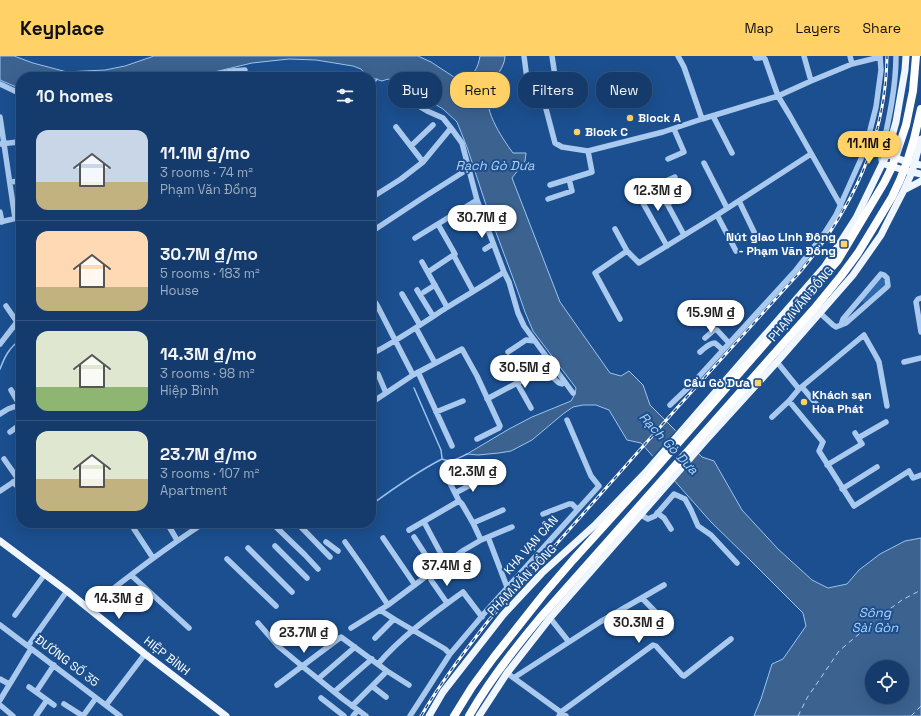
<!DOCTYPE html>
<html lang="en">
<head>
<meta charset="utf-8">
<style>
  :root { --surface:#143b6b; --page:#1d4271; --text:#f1f3f6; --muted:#9dadc1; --line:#33557e; --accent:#ffd166 }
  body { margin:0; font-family:"Space Grotesk",sans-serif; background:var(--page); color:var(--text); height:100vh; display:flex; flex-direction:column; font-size:15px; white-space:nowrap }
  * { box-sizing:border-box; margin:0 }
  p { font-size:13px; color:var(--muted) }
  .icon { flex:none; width:22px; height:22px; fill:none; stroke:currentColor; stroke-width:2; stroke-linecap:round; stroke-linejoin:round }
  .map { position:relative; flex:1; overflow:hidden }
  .drawer { position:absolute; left:16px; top:16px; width:360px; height:456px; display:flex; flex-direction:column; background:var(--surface); border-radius:16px; box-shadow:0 4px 16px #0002,0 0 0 1px var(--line) }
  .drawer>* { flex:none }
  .guide { position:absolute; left:388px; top:16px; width:380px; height:36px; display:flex; gap:8px }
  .controls { position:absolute; left:865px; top:604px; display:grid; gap:8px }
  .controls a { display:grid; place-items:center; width:44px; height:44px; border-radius:50%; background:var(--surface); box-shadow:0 4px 16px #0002,0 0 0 1px var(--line); font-size:20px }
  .price { position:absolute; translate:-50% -34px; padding:0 9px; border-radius:14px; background:#fff; color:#222; font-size:13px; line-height:26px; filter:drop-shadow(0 1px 2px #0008) }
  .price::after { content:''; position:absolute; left:50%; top:24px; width:12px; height:9px; margin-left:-6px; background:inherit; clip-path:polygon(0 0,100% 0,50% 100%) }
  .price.selected { background:var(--accent); color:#111 }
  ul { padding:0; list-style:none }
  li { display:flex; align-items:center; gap:12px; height:100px; padding:0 20px }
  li+li { border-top:1px solid var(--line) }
  li span { display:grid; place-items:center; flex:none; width:112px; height:80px; border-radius:12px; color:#555 }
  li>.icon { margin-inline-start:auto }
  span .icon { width:48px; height:48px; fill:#fffc; stroke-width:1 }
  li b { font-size:17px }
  h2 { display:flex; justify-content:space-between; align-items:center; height:48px; padding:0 20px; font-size:17px }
  .tag { padding:0 14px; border-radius:16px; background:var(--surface); box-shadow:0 4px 16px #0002,0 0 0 1px var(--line); font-size:14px; line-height:36px }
  .tag.selected { background:var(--accent); color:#111 }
  header { display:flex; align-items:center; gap:24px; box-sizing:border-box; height:56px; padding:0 20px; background:var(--accent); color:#111 }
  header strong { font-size:19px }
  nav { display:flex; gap:22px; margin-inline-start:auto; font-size:14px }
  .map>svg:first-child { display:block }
</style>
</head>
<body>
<header>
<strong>Keyplace</strong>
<nav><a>Map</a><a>Layers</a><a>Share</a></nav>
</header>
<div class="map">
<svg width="921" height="660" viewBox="0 0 921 660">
  <rect width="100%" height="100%" fill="#1b4f8f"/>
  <path fill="#2e69ad" d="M880 222 885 224 886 228 885 230 864 247 861 244Z"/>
  <path fill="#3c6290" stroke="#9cc4f0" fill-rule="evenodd" d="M0 0H14L33 7 67 16 84 15 105 14 125 10 154 0H418L431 6 460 25C473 21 478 13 480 0H505C505 11 495 21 490 31 480 50 502 82 513 97H526L525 105 512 122 560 246 610 317 621 320 629 315 643 329 650 349 702 401 714 405 742 454 778 493 812 524 828 532 847 528 859 514 880 498 905 485 921 482V660H754L761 643 772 608 783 603 806 570 803 557 751 505 711 466 641 387 627 384 609 354 596 349H583L573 351 563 358 532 384 511 395 499 397 478 399 467 398 509 373 532 361 571 345 575 338 576 332 533 275 525 256 517 233 487 152 467 91 457 66 443 53 398 26 388 23 382 25 369 21 366 19 361 13 353 10 316 4 289 3 252 7 193 21H21V33L0 24ZM872 611H902V641H872Z"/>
  <path fill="#1b4f8f" d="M677 373 699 396 673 426 651 402Z"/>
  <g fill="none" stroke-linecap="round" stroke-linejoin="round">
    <path stroke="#9cc4f0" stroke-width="1.5" d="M371 32 377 23
      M0 313C5 300 9 292 21 283
      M414 332 441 394 442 402
      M371 449C394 432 417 416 442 403 451 407 459 402 467 398"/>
    <path stroke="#b5d3f5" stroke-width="1" stroke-dasharray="5 4" stroke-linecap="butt" d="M798 660 807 642 839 595 880 560 902 544 921 534
      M911 660 921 650"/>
    <path stroke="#a9c9ee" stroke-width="5.5" d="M524 0 528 31
      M552 0 555 20
      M678 0 684 11 702 63
      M755 0 756 2H759L763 1 765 3 778 40 790 60 841 150
      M804 0 811 25
      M850 0 852 8
      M205 21 232 15 245 14
      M0 28 21 38
      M392 34 427 55 443 62 451 72 462 87 477 144 504 216 509 226 518 257 524 270 573 337
      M545 49 555 87 562 91 588 95 663 76 702 63 778 40 811 25 852 8 880 1
      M713 60 732 97
      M0 61 15 162
      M396 71 423 106
      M0 88 18 86
      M411 90 433 69
      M668 103 684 96 674 73
      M704 107 727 152
      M883 107 881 104V99C888 67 896 33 896 0
      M675 121 657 129 684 179
      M10 126 21 125
      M550 129 592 116 588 95
      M634 131 667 190
      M371 142 401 123 423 106 451 72
      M548 143 572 135 569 123
      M739 145 756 180
      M667 148 686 137
      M0 156 2 166
      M717 159 736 195
      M0 166 21 161
      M615 173 627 195
      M371 176 424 141 468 113
      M415 182 477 144
      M485 193 493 188
      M454 200 473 235
      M422 206 447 251
      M428 216 455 198 439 170
      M417 234 433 260
      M424 236 435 229
      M402 238 420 269
      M371 240 377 249 413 319
      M921 242 918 243 916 246 921 276
      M6 250 17 266
      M820 257 833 269 836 271 846 267 888 230 887 222 884 219 881 218 843 263 841 269
      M620 263 595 217 627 195 639 207 717 159 811 98
      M416 272 435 307
      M705 282 714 274H717L729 287
      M0 288 17 266 21 263
      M377 295C401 282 423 267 446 252 465 240 485 229 504 216
      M508 296 526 284 535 285
      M700 296C705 292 709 287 715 287L723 294
      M777 306 799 333 789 345 823 386 819 395 854 450 909 415 913 422 921 419
      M904 306 921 302
      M544 314 559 327 562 328 565 326
      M418 316 452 390
      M378 318 386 337
      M517 327 531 352
      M802 331 817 349
      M799 333 864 279 877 302 879 306 887 350
      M11 334 21 351
      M487 343 517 327 544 314 551 308
      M371 347 413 319 462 293 477 320 500 370 499 372 477 383
      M670 349 692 328 796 214 824 178 836 159 865 94 876 51 881 14 880 0
      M436 356 463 345
      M0 358 8 353 19 349
      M772 361 789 345
      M10 376 21 368
      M858 382 886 366
      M4 403 18 423
      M827 409 862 388 855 377
      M444 415 459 445 462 448 473 467 481 484
      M13 426 21 434
      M842 433 877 411
      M0 435 21 421
      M455 437 484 422
      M657 457 664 462 671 473
      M543 458 569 448H572L577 453
      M641 459 648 463 655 460 674 438 685 443 691 454 698 470 711 479 737 507
      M424 466 446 507 464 494 481 484 512 471
      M167 467 177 484
      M473 467 487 461 503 454
      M251 468 252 467
      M275 470 305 499 318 513
      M301 471 330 501
      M134 473 153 502
      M409 474 459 445
      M488 481 507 531
      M383 482 415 529
      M326 486 338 495
      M345 486 362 510 388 549
      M275 490 307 522
      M248 492 292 536
      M227 503 276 550
      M131 519 189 572
      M431 524 447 547
      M642 542 671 572
      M89 552C126 522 164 493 204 467
      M380 554 394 563 440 590 445 593 450 598
      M15 559 45 518
      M550 562 569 586 600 566 664 529
      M258 567 278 590 302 610 343 643 366 660
      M0 569 120 660
      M351 572 388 549 428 519 436 515 414 481
      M375 582 394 563
      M28 590 67 535
      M378 608C402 580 433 558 463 536L482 561
      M507 617 566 660
      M515 621 569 586
      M0 623 9 628
      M318 623 355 591
      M277 629 341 581 387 615 409 629
      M372 630 386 641
      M29 631 36 636 54 649
      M36 636 54 609
      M334 636 372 603
      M321 642 344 660
      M0 644 31 593
      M64 648 83 660
      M0 649 13 660
      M106 649 145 598
      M352 650 387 615
      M36 660 47 644
      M83 660 96 642
      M353 660 358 654
      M410 660 450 598 488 553 599 430 591 420 567 364
      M559 660 561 656 653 589 656 590 682 619 684 620 731 583"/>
    <path stroke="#f0f6ff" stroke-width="7" d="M891 100 907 106 921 109
      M887 109 904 114 921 118
      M904 134 921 125
      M0 485 67 535 145 598 226 660
      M429 660 443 636 503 559 542 517 596 468 646 416 825 210 856 162 887 98 896 66 905 14 906 0
      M479 660 507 617 550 562 707 383 777 306 853 219 881 179 887 167 904 134 912 116 921 83"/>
    <path stroke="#fff" stroke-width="8" d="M454 660 472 631 494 601 543 539 573 504 650 419 838 204 884 127 892 111 906 69 913 35 916 0
      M469 660C489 625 514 593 540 562L814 253 841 220 858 197 892 141 900 124 907 106 914 83 921 53"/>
    <defs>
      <path id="rail" d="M421 660C441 626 465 595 489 564L677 352 800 216C852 154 886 82 887 0"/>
    </defs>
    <use href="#rail" stroke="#fff" stroke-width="3"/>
    <use href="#rail" stroke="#1b4f8f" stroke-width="1.5" stroke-dasharray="4.5" stroke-linecap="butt"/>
  </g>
  <g fill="#ffd166" stroke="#1b4f8f" stroke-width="1.5">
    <circle cx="630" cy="62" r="4"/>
    <circle cx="577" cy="76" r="4"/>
    <rect x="840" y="184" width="8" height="8" rx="2"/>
    <rect x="754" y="323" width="8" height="8" rx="2"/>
    <circle cx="804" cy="346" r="4"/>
  </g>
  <g text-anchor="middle" stroke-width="4" stroke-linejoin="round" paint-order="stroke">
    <g font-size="12" font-weight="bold" fill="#fff" stroke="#1b4f8f" text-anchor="start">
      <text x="638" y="66">Block A</text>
      <text x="585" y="80">Block C</text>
      <text x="836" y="185" text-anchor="end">Nút giao Linh Đông<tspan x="836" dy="14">- Phạm Văn Đồng</tspan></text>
      <text x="750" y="331" text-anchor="end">Cầu Gò Dưa</text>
      <text x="812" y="343">Khách sạn<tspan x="812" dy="14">Hòa Phát</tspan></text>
    </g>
    <g font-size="12" fill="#fff" stroke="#1b4f8f">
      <text transform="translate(801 248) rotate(-50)" y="4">PHẠM VĂN ĐỒNG</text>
      <text transform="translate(531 489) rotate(-48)" y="4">KHA VẠN CÂN</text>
      <text transform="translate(522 524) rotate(-46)" y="4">PHẠM VĂN ĐỒNG</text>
      <text transform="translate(167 600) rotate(38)" y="4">HIỆP BÌNH</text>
      <text transform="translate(67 605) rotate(37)" y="4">ĐƯỜNG SỐ 35</text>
    </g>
    <g font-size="13" font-style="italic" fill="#b5d3f5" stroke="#1b4f8f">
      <text x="495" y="114">Rạch Gò Dưa</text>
      <text transform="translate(669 387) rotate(47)" y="5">Rạch Gò Dưa</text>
      <text x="875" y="561">Sông<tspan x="875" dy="15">Sài Gòn</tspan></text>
    </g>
  </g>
</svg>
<div class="controls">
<a><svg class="icon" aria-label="locate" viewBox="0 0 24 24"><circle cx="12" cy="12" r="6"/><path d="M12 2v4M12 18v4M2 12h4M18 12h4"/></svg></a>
</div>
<b class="price selected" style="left:869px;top:109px">11.1M ₫</b>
<b class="price" style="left:658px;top:156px">12.3M ₫</b>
<b class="price" style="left:482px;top:183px">30.7M ₫</b>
<b class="price" style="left:711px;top:278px">15.9M ₫</b>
<b class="price" style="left:525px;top:333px">30.5M ₫</b>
<b class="price" style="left:473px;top:437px">12.3M ₫</b>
<b class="price" style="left:447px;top:531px">37.4M ₫</b>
<b class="price" style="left:119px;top:564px">14.3M ₫</b>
<b class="price" style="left:639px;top:588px">30.3M ₫</b>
<b class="price" style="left:304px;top:598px">23.7M ₫</b>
<div class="guide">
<a class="tag">Buy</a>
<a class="tag selected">Rent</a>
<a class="tag">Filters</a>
<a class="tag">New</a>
</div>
<section class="drawer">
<h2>10 homes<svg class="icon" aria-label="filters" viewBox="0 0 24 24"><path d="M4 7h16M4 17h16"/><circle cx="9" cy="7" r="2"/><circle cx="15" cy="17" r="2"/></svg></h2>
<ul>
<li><span style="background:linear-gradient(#c9d6e8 65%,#c2b280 0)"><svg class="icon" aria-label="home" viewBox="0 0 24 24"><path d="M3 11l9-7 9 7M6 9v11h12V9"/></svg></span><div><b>11.1M ₫/mo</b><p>3 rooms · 74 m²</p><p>Phạm Văn Đồng</p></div></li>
<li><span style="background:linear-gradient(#ffd9b3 70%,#c2b280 0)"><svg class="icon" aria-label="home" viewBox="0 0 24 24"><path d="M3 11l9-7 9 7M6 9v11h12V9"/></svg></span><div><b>30.7M ₫/mo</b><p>5 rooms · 183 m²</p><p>House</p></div></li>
<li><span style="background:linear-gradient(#dfe7d0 70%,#8fb573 0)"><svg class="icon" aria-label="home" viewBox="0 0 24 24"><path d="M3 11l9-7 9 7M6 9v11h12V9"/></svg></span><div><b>14.3M ₫/mo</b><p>3 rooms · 98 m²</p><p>Hiệp Bình</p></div></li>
<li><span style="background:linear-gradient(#dfe7d0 60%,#c2b280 0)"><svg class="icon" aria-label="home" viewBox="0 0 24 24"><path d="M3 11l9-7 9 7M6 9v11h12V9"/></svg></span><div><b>23.7M ₫/mo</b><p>3 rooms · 107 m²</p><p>Apartment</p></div></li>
</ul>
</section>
</div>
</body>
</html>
